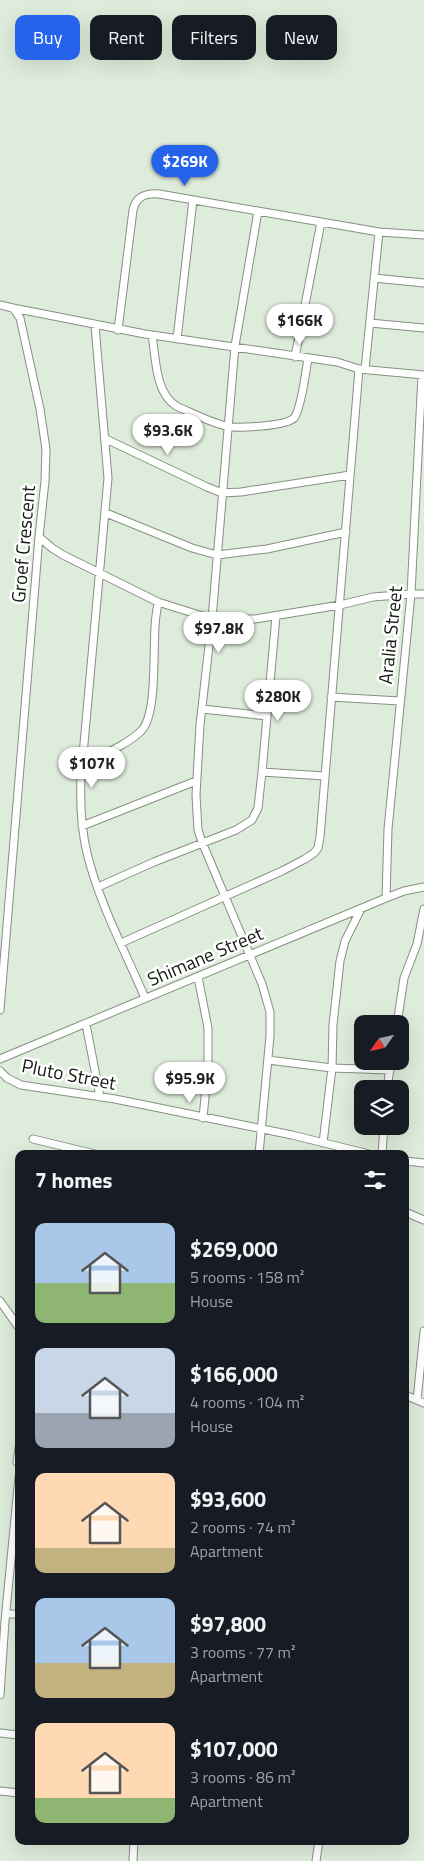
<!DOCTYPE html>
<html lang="en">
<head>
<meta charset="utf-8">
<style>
  :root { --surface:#171b24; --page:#242831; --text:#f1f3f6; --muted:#9ea1a6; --accent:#2563eb }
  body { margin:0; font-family:"Titillium Web",sans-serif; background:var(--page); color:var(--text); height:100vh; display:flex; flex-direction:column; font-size:19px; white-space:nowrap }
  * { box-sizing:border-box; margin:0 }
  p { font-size:16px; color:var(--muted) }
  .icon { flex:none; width:28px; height:28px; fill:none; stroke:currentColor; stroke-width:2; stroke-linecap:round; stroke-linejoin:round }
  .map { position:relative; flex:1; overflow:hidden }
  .drawer { position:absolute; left:15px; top:1150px; width:394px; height:695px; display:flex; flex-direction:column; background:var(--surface); border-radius:10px; box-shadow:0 5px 20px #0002 }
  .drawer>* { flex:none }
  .guide { position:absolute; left:15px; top:15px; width:395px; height:45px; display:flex; gap:10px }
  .needle { width:32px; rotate:236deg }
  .tools { position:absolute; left:354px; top:1015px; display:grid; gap:10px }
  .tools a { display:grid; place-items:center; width:55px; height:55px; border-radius:10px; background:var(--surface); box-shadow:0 5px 20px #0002; font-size:25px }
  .price { position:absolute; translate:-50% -42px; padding:0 11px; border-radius:18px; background:#fff; color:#222; font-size:16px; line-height:32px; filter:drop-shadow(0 1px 2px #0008) }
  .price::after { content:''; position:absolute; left:50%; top:30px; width:15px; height:11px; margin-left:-8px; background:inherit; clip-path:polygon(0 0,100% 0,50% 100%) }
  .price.on { background:var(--accent); color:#fff }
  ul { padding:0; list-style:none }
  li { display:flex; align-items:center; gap:15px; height:125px; padding:0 20px }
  li span { display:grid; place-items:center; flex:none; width:140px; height:100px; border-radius:10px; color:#555 }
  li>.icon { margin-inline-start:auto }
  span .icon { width:60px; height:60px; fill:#fffc; stroke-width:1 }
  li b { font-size:21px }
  h2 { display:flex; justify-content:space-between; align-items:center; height:60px; padding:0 20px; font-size:21px }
  .chip { padding:0 18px; border-radius:10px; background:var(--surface); box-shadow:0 5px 20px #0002; font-size:18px; line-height:45px }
  .chip.on { background:var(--accent); color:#fff }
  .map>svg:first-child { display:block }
</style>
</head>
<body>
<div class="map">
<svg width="424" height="1861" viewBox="0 0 424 1861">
  <rect width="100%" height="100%" fill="#deecdb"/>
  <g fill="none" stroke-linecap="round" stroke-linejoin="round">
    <defs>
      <path id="minor" d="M258 211 235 346 212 619 200 725 196 795 198 830 202 842 262 984 270 1012V1036L259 1154
        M374 278 424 283
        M0 305 13 308 20 318 40 409 46 449 45 481 39 537 0 1010
        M13 308 145 334 337 362 359 369 424 375
        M370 323 424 328
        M95 326 108 478 81 777C80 802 81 828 87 853 99 903 125 951 145 998
        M118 330 133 210C136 196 146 193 159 194L379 232
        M152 335C156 359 155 392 176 406 192 413 209 422 226 426 236 429 287 426 294 418 301 410 306 371 308 358
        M177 339 193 200
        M295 357 321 222
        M365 369 379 232 424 235
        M106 439 207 487 222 493 241 492 350 475
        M106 513 192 548 217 555 267 549 346 532
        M39 537 52 548 63 555 158 602 212 619H255L340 605 373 597 411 594H424
        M331 697 400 701
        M202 709 267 716
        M82 765C100 756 129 744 142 730 157 713 153 652 155 628 155 619 157 610 158 602
        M262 772 324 776
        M82 826 196 781
        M98 887 154 862 236 830 252 820 258 808 262 772 276 616
        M386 898 388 829 411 594 422 375
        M121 943 282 871 305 859 314 853 318 848 320 837 359 369
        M198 977 208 1028V1065L203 1118
        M86 1024 100 1097
        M397 1024 404 978 417 944 424 909
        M0 1059 386 898 404 891 424 887
        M268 1060 332 1068 390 1070
        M0 1071 7 1078 21 1085 115 1099 292 1135 369 1154
        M387 1089 391 1061
        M33 1139 95 1154
        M323 1143 332 1068 333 1025 340 961 345 941 361 909
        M382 1154 384 1126
        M405 1161 424 1163
        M405 1212 424 1220
        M0 1301 19 1328
        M405 1395 424 1403
        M417 1400 424 1331
        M17 1462 19 1448
        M6 1614H19
        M0 1695 5 1621 19 1477
        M0 1733 19 1735
        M0 1791 19 1793
        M133 1861 134 1841
        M316 1861 319 1841"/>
    </defs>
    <use href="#minor" stroke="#859182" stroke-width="9"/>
    <use href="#minor" stroke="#fff" stroke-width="7"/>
  </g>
  <g text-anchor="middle" stroke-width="5" stroke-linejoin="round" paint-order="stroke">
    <g font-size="19" fill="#151a14" stroke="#fff">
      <text transform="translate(23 544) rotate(-85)" y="7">Groef Crescent</text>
      <text transform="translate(390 635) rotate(-84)" y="7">Aralia Street</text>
      <text transform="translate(205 956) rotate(-23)" y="7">Shimane Street</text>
      <text transform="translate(69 1074) rotate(11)" y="7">Pluto Street</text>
    </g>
  </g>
</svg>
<div class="tools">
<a><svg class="needle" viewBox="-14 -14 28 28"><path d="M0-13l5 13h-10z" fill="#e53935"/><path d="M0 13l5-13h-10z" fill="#9ea1a6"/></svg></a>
<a><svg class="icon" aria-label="layers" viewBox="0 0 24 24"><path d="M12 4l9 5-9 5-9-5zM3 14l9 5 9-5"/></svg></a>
</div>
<b class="price on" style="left:185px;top:187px">$269K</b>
<b class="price" style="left:300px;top:346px">$166K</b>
<b class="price" style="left:168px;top:456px">$93.6K</b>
<b class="price" style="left:219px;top:654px">$97.8K</b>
<b class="price" style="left:278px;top:722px">$280K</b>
<b class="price" style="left:92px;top:789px">$107K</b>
<b class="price" style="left:190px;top:1104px">$95.9K</b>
<div class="guide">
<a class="chip on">Buy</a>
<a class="chip">Rent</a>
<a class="chip">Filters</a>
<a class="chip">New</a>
</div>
<section class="drawer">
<h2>7 homes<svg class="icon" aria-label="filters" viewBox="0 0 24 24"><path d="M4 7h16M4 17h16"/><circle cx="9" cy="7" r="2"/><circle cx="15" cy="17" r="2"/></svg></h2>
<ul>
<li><span style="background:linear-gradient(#a9c7e8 60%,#8fb573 0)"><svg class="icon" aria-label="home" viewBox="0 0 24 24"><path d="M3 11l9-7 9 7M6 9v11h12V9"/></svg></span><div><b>$269,000</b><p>5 rooms · 158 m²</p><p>House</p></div></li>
<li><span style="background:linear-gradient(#c9d6e8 65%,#9aa5b1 0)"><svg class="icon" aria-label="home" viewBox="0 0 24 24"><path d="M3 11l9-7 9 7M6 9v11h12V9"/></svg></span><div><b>$166,000</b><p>4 rooms · 104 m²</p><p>House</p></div></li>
<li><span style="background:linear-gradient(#ffd9b3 75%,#c2b280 0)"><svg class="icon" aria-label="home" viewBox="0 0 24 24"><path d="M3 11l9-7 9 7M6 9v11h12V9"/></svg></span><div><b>$93,600</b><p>2 rooms · 74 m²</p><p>Apartment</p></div></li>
<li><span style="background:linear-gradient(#a9c7e8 65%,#c2b280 0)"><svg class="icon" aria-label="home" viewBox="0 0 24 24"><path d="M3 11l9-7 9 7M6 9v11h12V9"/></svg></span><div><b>$97,800</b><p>3 rooms · 77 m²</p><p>Apartment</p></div></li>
<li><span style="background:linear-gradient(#ffd9b3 75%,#8fb573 0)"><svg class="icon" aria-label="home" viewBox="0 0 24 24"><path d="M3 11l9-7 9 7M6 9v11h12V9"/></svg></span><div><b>$107,000</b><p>3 rooms · 86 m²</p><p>Apartment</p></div></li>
</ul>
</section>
</div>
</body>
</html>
